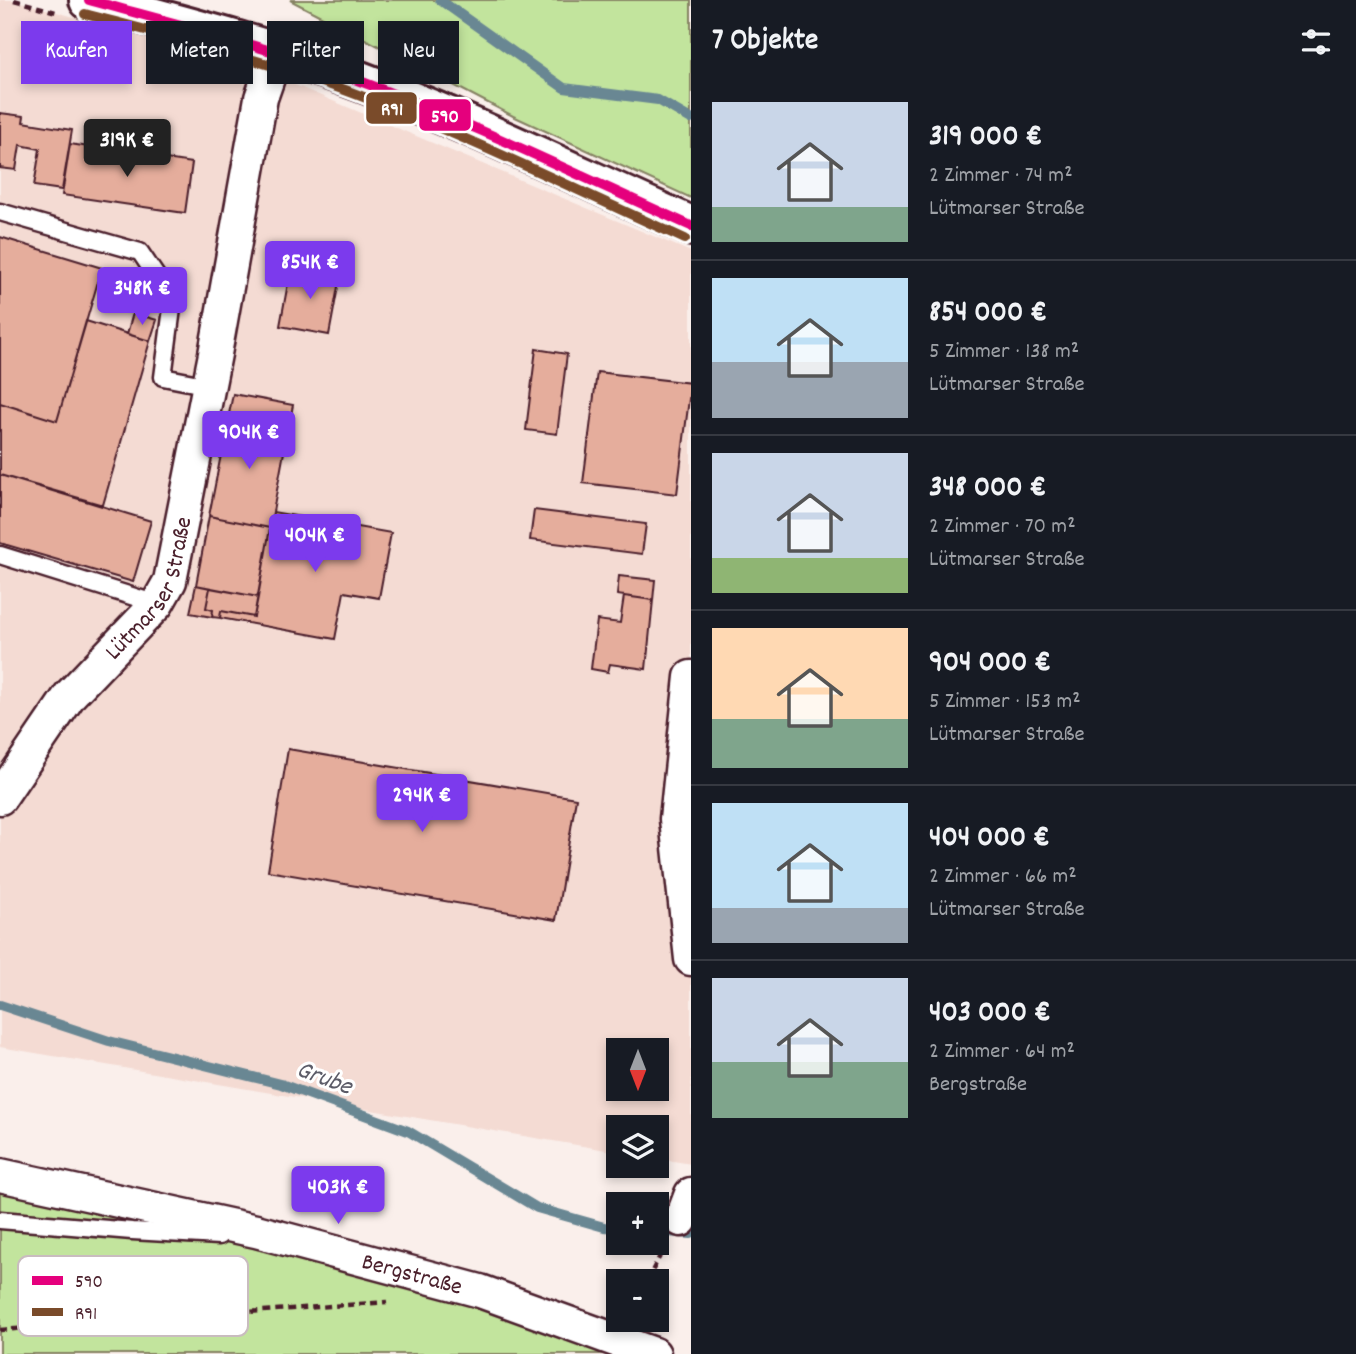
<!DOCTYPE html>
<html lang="de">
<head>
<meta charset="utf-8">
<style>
  :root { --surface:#171b24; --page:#242831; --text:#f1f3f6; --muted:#9ea1a6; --line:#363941; --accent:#7c3aed }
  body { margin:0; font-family:Dekko,sans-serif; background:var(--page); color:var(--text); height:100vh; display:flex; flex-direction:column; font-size:26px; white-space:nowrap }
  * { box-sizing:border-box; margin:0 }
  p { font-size:23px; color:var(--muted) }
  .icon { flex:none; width:38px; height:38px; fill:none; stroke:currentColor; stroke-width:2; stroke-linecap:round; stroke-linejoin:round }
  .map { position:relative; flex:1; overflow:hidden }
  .sheet { display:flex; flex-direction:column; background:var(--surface); width:665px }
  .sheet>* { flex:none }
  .guide { position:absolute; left:21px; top:21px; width:564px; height:63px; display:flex; gap:14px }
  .needle { width:46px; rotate:180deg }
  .buttons { position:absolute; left:606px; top:1038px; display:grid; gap:14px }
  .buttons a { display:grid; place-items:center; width:63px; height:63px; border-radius:0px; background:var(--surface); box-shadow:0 4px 10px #0003; font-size:35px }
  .price { position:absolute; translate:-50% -60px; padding:0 16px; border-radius:7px; background:var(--accent); color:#fff; font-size:23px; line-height:46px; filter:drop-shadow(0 2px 4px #0008) }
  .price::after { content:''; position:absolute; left:50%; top:42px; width:21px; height:16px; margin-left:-10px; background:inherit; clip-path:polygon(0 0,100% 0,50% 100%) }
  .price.selected { background:#222; color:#fff }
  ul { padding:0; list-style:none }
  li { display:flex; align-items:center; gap:21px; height:175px; padding:0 21px }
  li+li { border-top:2px solid var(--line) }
  li span { display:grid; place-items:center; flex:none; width:196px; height:140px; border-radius:0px; color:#555 }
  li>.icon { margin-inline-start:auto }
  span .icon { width:84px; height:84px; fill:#fffc; stroke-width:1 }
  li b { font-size:30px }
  h2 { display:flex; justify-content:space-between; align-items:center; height:84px; padding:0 21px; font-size:30px }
  .chip { padding:0 24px; border-radius:0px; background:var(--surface); box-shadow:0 4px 10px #0003; font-size:24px; line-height:63px }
  .chip.selected { background:var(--accent); color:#fff }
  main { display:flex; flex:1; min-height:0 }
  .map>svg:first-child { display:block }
</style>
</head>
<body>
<main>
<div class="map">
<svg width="691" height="1354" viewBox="0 0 691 1354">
  <rect width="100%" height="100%" fill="#faefeb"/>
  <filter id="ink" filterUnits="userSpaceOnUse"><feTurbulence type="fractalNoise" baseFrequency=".0143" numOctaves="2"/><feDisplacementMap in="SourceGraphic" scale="14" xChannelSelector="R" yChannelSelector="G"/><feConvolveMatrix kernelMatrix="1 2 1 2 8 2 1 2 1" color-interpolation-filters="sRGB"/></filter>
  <g filter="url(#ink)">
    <path fill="#f4dbd3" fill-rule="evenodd" d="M0 0H14L205 54 269 74 691 252V1164L656 1158V1127H618V1152L0 1047ZM618 1050H656V1088H618Z"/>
    <path fill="#c2e49d" stroke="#868264" stroke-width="2" d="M290 0H691V198L513 116Z
      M0 1192 126 1207 399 1281 639 1354H0Z"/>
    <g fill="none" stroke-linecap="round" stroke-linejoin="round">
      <path stroke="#698793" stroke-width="10" d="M440 0 564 88 658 100 691 119
        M0 1005 109 1041 281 1084 408 1131 537 1208 604 1227 618 1228
        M656 1231 691 1234"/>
    </g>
    <path fill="#e5ad9c" stroke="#4a1f2b" stroke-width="2" d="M0 113 24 116 23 122 72 130 62 190 34 186 40 149 20 145 16 170 0 168Z
      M70 144 192 163 185 213 62 195Z
      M0 237 102 268 57 421 0 403Z
      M291 267 340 276 329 335 280 326Z
      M133 313 157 320 150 341 127 334Z
      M86 321 150 341 103 505 0 475V403L57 421Z
      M536 349 567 354 557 434 526 430Z
      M597 372 691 383 677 494 583 483Z
      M233 394 293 405 289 425 229 414Z
      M229 414 289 425 270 528 209 516Z
      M0 475 151 521 133 582 0 543Z
      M534 510 646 524 642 554 530 540Z
      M273 512 391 533 379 598 344 592 335 639 220 618 221 611 254 617Z
      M209 516 270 528 258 597 196 585Z
      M619 576 655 580 653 600 617 595Z
      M196 585 210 588 206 608 213 610 212 617 190 613Z
      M210 588 258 597 254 617 221 611 220 618 212 617 213 610 206 608Z
      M624 596 653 600 646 669 610 664 608 672 591 669 597 620 620 623Z
      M288 749 576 798 556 920 268 871Z"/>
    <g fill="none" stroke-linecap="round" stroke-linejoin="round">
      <defs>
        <path id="lane" d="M0 212 140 252 173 301 163 377 209 386
          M0 555 157 604
          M0 1220 132 1231 219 1236"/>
        <g id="street">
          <path d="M691 677 676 819 691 959"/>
          <path id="s1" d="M0 798 70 695 157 604 170 581 215 354 261 98 277 52"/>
          <path id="s2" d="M0 1175 256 1231 480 1291 654 1354"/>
          <path d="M681 1220 691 1194"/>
        </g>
        <path id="secondary" d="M89 0C176 24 265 46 349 77 466 120 578 176 691 226"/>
      </defs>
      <use href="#lane" stroke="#4a1f2b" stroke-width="21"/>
      <use href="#street" stroke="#4a1f2b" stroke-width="37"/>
      <use href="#secondary" stroke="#4a1f2b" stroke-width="44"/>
      <path stroke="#4a1f2b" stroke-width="4.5" stroke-dasharray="7 5" stroke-linecap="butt" d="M14 0 56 12
        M647 1281 664 1248
        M0 1330 387 1302"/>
      <use href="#lane" stroke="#fff" stroke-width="16"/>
      <use href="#street" stroke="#fff" stroke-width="32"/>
      <use href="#secondary" stroke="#fff" stroke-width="38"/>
      <defs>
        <path id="bus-1" d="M89 0C176 24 264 46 349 77 466 120 578 175 691 226"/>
        <path id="bus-2" d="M85 14C172 37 260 59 345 90 461 133 572 188 685 239"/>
      </defs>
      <use href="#bus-1" stroke="#fff" stroke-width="16"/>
      <use href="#bus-2" stroke="#fff" stroke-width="16"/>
      <use href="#bus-1" stroke="#e5007d" stroke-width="10"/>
      <use href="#bus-2" stroke="#7a4b2a" stroke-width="10"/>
    </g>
  </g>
  <g text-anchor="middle" stroke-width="6" stroke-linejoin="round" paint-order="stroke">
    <g font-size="24" fill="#4a1f2b" stroke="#fff">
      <text dy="8" stroke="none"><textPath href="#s1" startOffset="261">Lütmarser Straße</textPath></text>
      <text dy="8" stroke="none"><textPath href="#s2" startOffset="424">Bergstraße</textPath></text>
    </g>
    <g font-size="26" font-style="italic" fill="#5c5c68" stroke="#fff">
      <text transform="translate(325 1076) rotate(20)" y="9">Grube</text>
    </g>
  </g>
  <rect x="18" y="1256" width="230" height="80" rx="10" fill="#fff" stroke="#c9bcbf" stroke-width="2"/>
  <rect x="32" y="1276" width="31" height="9" fill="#e5007d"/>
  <rect x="32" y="1308" width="31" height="8" fill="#7a4b2a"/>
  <g font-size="19" fill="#4a1f2b">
    <text x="75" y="1287">590</text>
    <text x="75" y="1319">R91</text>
  </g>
  <g stroke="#fff" stroke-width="2.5">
    <rect x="365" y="91" width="53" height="34" rx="7" fill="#7a4b2a"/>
    <rect x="418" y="98" width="54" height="34" rx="7" fill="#e5007d"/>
  </g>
  <g font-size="19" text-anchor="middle" font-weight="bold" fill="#fff">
    <text x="392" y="115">R91</text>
    <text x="445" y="122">590</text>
  </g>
</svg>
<div class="buttons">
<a><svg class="needle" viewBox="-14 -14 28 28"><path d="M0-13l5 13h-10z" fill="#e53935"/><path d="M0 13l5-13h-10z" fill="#9ea1a6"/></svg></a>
<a><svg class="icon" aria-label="layers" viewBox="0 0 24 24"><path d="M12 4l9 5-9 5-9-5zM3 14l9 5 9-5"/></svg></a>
<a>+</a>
<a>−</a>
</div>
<b class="price selected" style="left:127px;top:179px">319K €</b>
<b class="price" style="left:310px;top:301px">854K €</b>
<b class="price" style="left:142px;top:327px">348K €</b>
<b class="price" style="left:249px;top:471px">904K €</b>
<b class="price" style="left:315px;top:574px">404K €</b>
<b class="price" style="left:422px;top:834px">294K €</b>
<b class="price" style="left:338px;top:1226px">403K €</b>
<div class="guide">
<a class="chip selected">Kaufen</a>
<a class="chip">Mieten</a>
<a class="chip">Filter</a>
<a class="chip">Neu</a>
</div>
</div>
<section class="sheet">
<h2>7 Objekte<svg class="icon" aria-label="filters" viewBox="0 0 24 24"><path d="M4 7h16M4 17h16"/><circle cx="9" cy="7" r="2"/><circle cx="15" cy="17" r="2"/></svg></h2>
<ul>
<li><span style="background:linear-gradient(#c9d6e8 75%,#7fa58c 0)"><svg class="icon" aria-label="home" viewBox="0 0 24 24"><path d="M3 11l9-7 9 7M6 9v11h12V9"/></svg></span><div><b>319 000 €</b><p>2 Zimmer · 74 m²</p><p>Lütmarser Straße</p></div></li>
<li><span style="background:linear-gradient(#bfe0f5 60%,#9aa5b1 0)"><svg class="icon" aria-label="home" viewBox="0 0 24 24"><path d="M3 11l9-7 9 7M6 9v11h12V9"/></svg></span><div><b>854 000 €</b><p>5 Zimmer · 138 m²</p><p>Lütmarser Straße</p></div></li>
<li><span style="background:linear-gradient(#c9d6e8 75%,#8fb573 0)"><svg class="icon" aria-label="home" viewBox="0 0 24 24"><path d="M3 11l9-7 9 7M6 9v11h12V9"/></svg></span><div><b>348 000 €</b><p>2 Zimmer · 70 m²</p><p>Lütmarser Straße</p></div></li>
<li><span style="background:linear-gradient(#ffd9b3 65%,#7fa58c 0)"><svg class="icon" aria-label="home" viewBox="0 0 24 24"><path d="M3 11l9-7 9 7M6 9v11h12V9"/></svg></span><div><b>904 000 €</b><p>5 Zimmer · 153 m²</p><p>Lütmarser Straße</p></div></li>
<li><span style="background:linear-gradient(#bfe0f5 75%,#9aa5b1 0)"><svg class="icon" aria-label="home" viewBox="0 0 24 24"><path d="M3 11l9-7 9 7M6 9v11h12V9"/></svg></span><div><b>404 000 €</b><p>2 Zimmer · 66 m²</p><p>Lütmarser Straße</p></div></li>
<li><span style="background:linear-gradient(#c9d6e8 60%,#7fa58c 0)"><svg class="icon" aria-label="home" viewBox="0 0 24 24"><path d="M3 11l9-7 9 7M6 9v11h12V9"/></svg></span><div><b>403 000 €</b><p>2 Zimmer · 64 m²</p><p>Bergstraße</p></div></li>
</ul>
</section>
</main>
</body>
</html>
